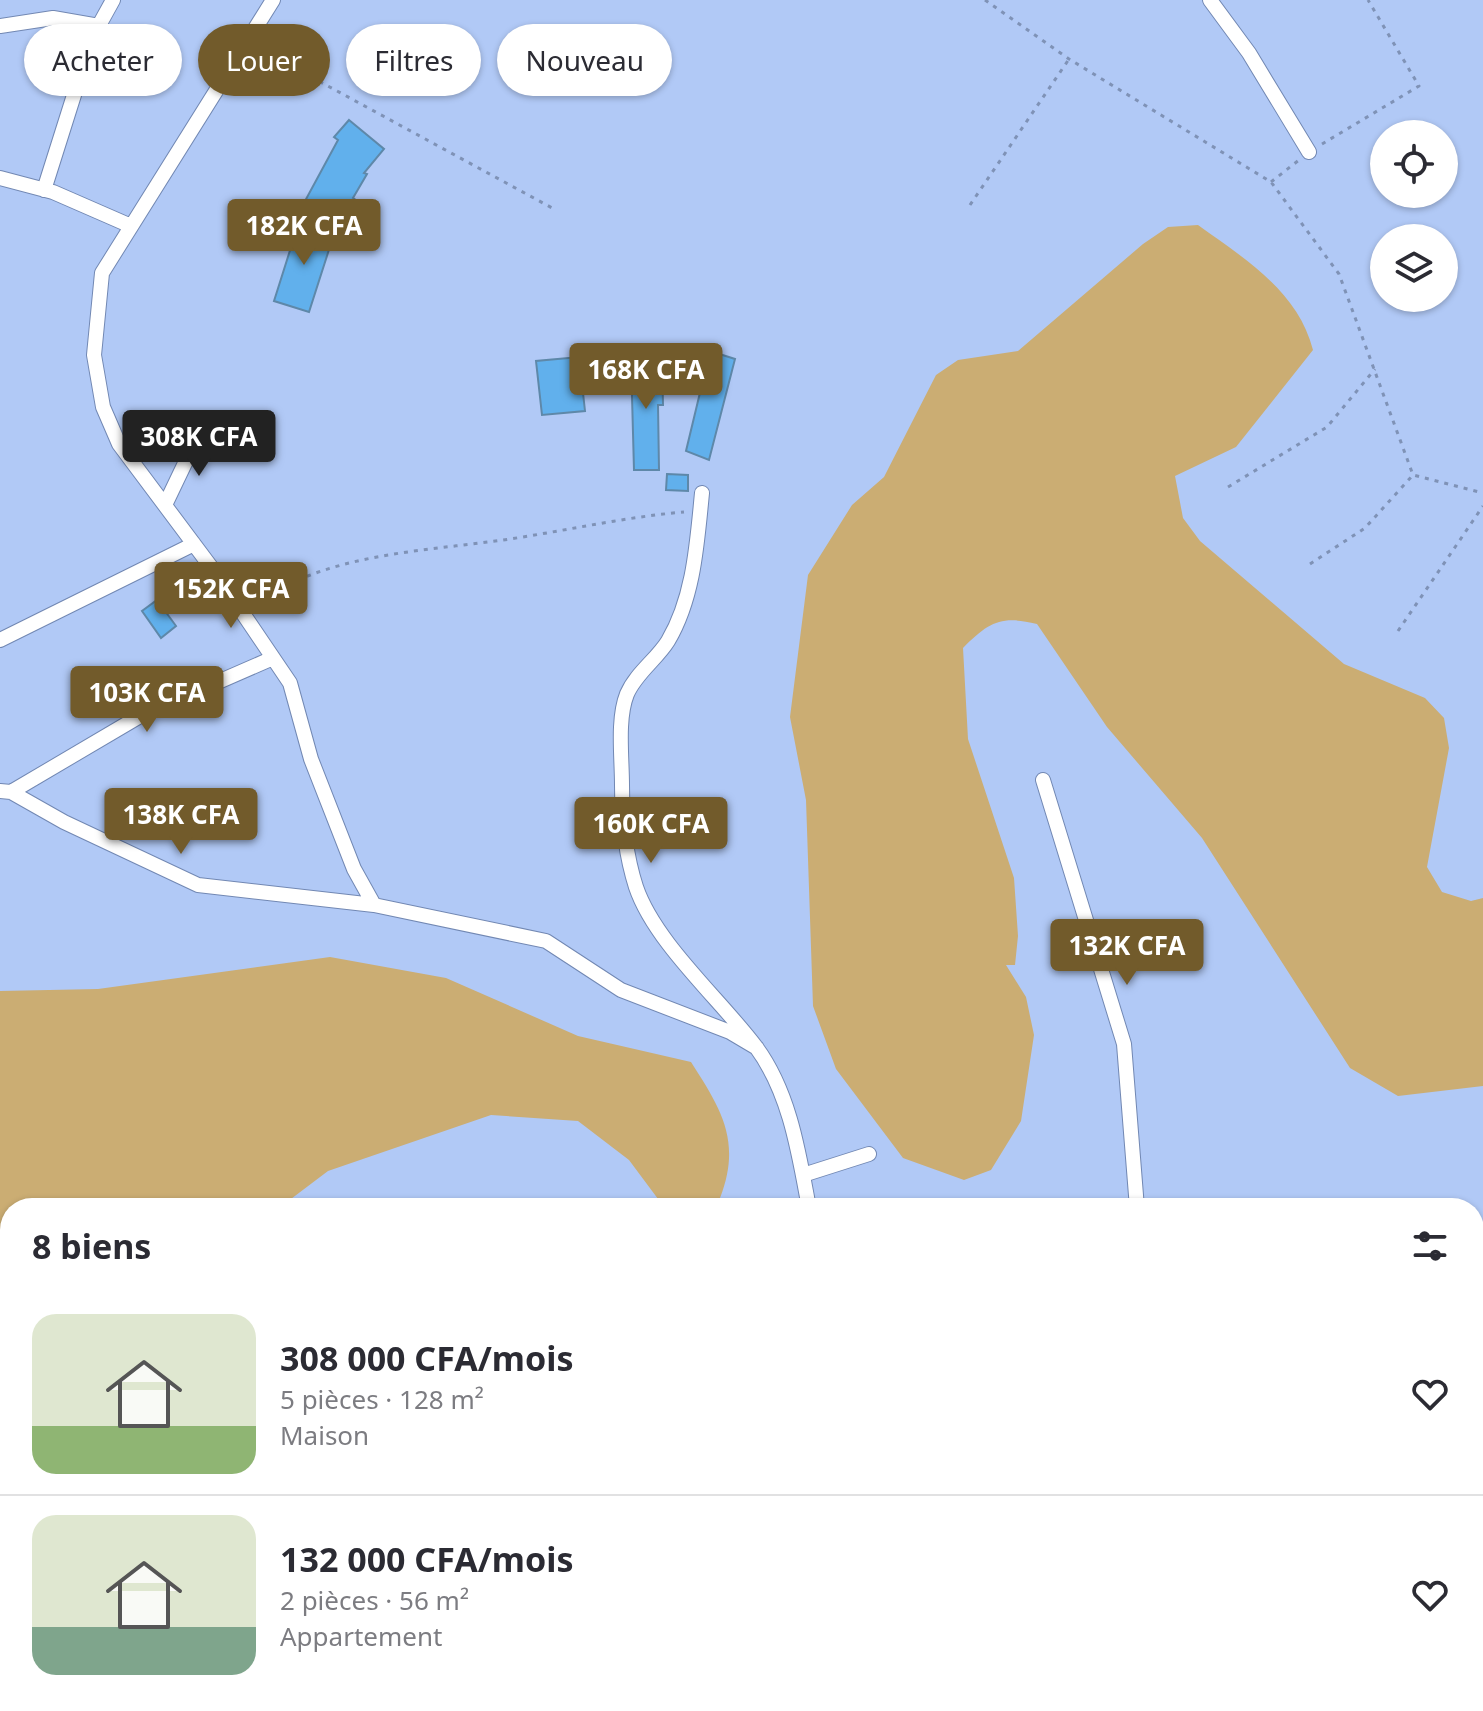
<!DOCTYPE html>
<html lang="fr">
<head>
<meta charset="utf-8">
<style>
  :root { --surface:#fff; --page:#f2f2f3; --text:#2b2b33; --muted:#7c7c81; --line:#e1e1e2; --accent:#725b2b }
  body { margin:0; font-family:"Noto Sans",sans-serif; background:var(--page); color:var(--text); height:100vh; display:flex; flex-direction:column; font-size:30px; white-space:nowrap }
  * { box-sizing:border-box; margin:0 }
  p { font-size:26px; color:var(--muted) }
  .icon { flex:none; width:44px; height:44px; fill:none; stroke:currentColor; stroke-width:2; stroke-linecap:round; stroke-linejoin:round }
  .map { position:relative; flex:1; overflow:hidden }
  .sheet { position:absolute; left:0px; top:1198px; width:1484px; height:514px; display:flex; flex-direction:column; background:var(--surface); border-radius:32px 32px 0 0; box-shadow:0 2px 6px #0004 }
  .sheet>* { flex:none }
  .guide { position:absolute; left:24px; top:24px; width:800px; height:72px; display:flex; gap:16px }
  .buttons { position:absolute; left:1370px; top:120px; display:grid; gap:16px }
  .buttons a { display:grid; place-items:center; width:88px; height:88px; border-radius:50%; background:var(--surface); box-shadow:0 2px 6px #0004; font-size:40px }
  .price { position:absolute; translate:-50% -68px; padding:0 18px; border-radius:8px; background:var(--accent); color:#fff; font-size:26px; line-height:52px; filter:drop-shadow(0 2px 4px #0008) }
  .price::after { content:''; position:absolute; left:50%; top:48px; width:24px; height:18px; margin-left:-12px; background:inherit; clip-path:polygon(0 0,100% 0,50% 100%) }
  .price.active { background:#222; color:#fff }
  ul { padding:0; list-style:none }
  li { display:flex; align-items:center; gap:24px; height:200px; padding:0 32px }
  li+li { border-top:2px solid var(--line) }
  li span { display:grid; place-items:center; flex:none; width:224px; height:160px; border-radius:24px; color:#555 }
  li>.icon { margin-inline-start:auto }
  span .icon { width:96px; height:96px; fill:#fffc; stroke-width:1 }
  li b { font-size:34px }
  h2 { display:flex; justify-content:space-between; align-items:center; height:96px; padding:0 32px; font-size:34px }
  .tag { padding:0 28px; border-radius:36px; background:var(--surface); box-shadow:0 2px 6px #0004; font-size:28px; line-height:72px }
  .tag.active { background:var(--accent); color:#fff }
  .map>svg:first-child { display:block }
</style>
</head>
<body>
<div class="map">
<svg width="1483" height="1711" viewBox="0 0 1483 1711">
  <rect width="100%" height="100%" fill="#b1c9f6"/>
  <path fill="#cbad73" d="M1198 225C1245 259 1298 291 1313 350L1236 447 1175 476 1183 518 1200 541 1344 664 1425 698 1444 718 1449 748 1427 867 1442 892 1471 901 1483 898V1086L1398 1096 1350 1068 1202 838 1107 727 1037 624C1001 615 989 622 963 648L968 739 1014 878 1018 936 1015 965H1006L1026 997 1034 1035 1021 1121 991 1170 964 1180 903 1158 836 1069 813 1006 806 800 790 717 808 575 852 505 884 477 936 375 958 360 1018 351 1143 244 1168 227Z
    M330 957 446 978 578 1036 691 1062C721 1109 742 1141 720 1198L664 1207 629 1160 578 1121 491 1115 328 1171 279 1208H10V1287L0 1290V991L98 989Z"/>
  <path fill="#61b0ec" stroke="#5e88a9" stroke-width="2" d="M349 120 384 149 364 173 367 174 353 198 356 200 347 220 305 201 338 140 334 137Z
    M299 222 334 234 309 312 274 301Z
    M710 351 735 359 709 460 686 451Z
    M579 357 585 411 542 415 536 361Z
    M662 358 663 405H658L659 470H634L631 359Z
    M667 474 688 475V491L666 490Z
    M157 600 176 626 161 638 142 611Z"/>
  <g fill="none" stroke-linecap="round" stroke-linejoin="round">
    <defs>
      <path id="minor" d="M273 0 102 273 94 355 103 407 119 444 217 575 290 683 311 759 354 869 374 905 546 941 621 990 730 1032 757 1048
        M1210 0 1249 53 1309 152
        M0 26 53 18 99 26
        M0 178 53 192 131 226
        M44 190 92 38 113 0
        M702 493C697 543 694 597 668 641 657 659 636 673 627 694 617 719 622 757 622 785 622 817 626 856 636 887 655 943 721 1000 756 1047 790 1093 799 1154 809 1208
        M165 505 198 436
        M0 640 194 544
        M1043 780 1124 1044 1137 1208
        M0 791 11 792 64 822 198 885 374 905
        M11 792 140 716 273 658
        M803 1175 869 1154
        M0 1552 10 1545
        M0 1646 10 1655
        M75 1702 91 1711
        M968 1708 1008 1711
        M225 1711 226 1702"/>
    </defs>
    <use href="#minor" stroke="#7288b3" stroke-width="16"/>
    <path stroke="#7f92b6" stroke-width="3" stroke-dasharray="4 6" stroke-linecap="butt" d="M985 0 1069 59 1271 182 1339 274 1413 475 1483 493
      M258 48 554 209
      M1322 144 1419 86 1368 0
      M1271 182 1299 160
      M970 205 1069 59
      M1228 487 1327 427 1375 369
      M1310 564 1365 528 1413 475
      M254 604C330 552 422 552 510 539 569 530 625 517 684 512
      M1398 631 1483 506"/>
    <use href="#minor" stroke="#fff" stroke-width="14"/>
  </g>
</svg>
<div class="buttons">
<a><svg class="icon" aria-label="locate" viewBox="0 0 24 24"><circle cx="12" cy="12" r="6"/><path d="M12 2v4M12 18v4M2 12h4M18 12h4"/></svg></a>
<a><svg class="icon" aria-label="layers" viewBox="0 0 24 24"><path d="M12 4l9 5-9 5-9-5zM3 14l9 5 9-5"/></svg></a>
</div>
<b class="price" style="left:304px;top:267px">182K CFA</b>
<b class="price" style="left:646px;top:411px">168K CFA</b>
<b class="price active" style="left:199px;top:478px">308K CFA</b>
<b class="price" style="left:231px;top:630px">152K CFA</b>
<b class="price" style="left:147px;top:734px">103K CFA</b>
<b class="price" style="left:181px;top:856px">138K CFA</b>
<b class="price" style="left:651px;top:865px">160K CFA</b>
<b class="price" style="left:1127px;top:987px">132K CFA</b>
<div class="guide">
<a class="tag">Acheter</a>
<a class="tag active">Louer</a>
<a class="tag">Filtres</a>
<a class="tag">Nouveau</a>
</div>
<section class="sheet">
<h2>8 biens<svg class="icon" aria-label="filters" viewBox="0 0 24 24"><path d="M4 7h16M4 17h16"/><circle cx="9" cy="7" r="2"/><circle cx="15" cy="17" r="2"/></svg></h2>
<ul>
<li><span style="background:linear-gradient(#dfe7d0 70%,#8fb573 0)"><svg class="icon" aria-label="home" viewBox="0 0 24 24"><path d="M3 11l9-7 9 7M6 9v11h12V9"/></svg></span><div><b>308 000 CFA/mois</b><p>5 pièces · 128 m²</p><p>Maison</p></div><svg class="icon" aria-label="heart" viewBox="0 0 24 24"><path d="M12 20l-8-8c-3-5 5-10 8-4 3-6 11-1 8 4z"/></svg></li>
<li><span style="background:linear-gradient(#dfe7d0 70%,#7fa58c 0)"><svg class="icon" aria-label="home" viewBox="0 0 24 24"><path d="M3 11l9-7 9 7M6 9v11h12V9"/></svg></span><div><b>132 000 CFA/mois</b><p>2 pièces · 56 m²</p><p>Appartement</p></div><svg class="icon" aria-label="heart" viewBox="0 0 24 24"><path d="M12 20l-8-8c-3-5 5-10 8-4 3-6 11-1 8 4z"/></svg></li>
</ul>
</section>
</div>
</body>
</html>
